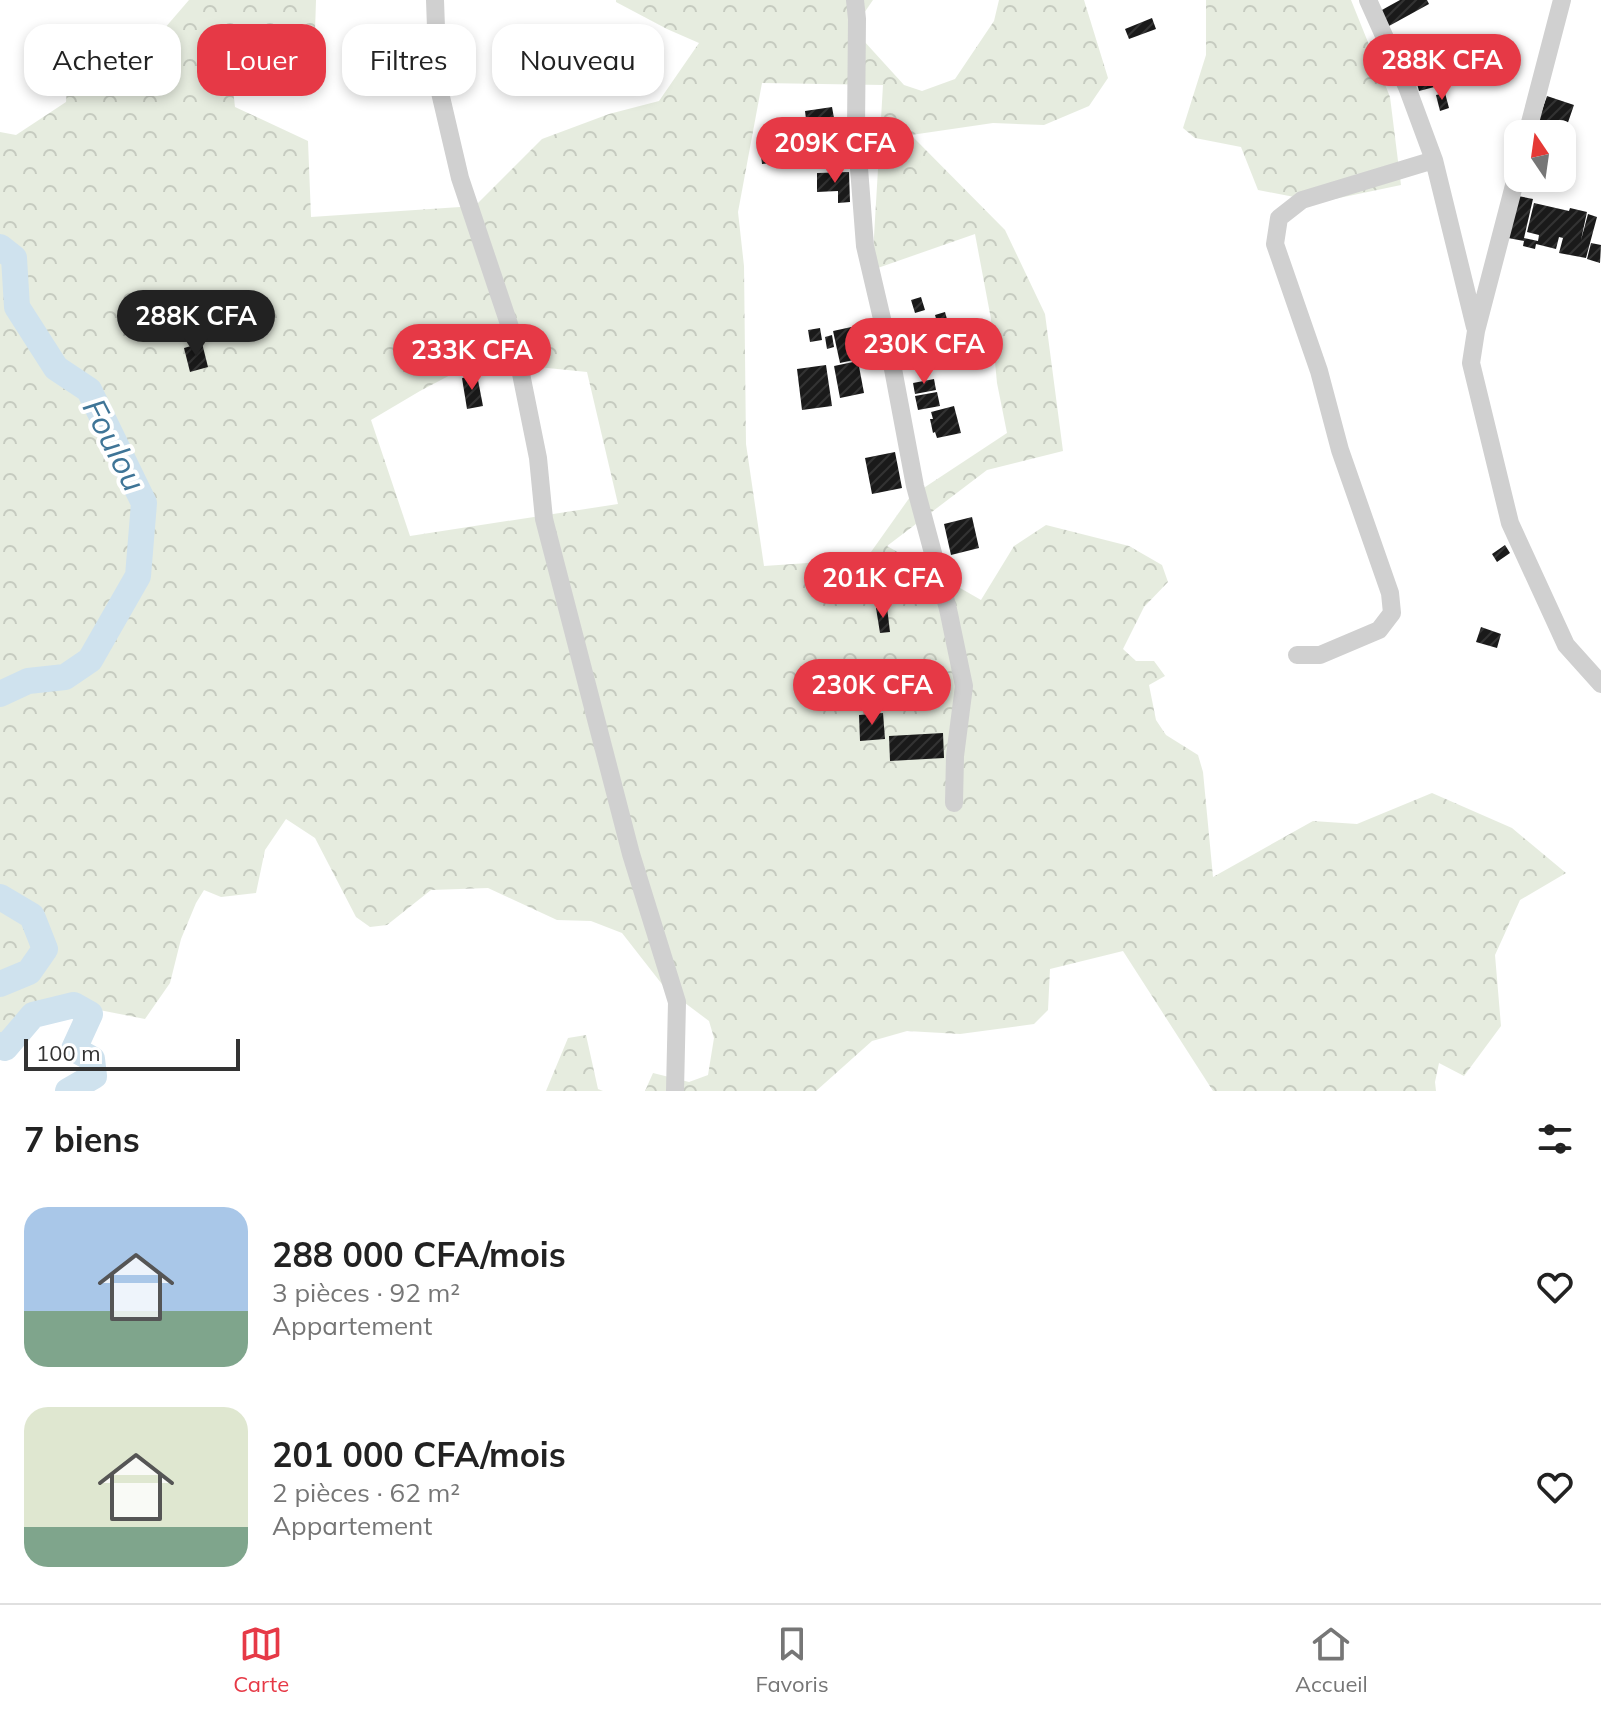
<!DOCTYPE html>
<html lang="fr">
<head>
<meta charset="utf-8">
<style>
  :root { --surface:#fff; --page:#f6f6f6; --text:#222; --muted:#767676; --line:#e0e0e0; --accent:#e63946 }
  body { margin:0; font-family:Mulish,sans-serif; background:var(--page); color:var(--text); height:100vh; display:flex; flex-direction:column; font-size:30px; white-space:nowrap }
  * { box-sizing:border-box; margin:0 }
  p { font-size:26px; color:var(--muted) }
  .icon { flex:none; width:44px; height:44px; fill:none; stroke:currentColor; stroke-width:2; stroke-linecap:round; stroke-linejoin:round }
  .map { position:relative; height:1091px; overflow:hidden }
  .details { display:flex; flex-direction:column; background:var(--surface); flex:1 }
  .details>* { flex:none }
  .guide { position:absolute; left:24px; top:24px; width:800px; height:72px; display:flex; gap:16px }
  .needle { width:52px; rotate:347deg }
  .buttons { position:absolute; left:1504px; top:120px; display:grid; gap:16px }
  .buttons a { display:grid; place-items:center; width:72px; height:72px; border-radius:16px; background:var(--surface); box-shadow:0 4px 12px #0003; font-size:40px }
  .scale { position:absolute; left:24px; bottom:20px; width:216px; box-sizing:border-box; padding-left:8px; border:4px solid #333; border-top:0; font-size:22px; line-height:28px; white-space:nowrap; color:#333; -webkit-text-stroke:6px #fff; paint-order:stroke }
  .price { position:absolute; translate:-50% -68px; padding:0 18px; border-radius:28px; background:var(--accent); color:#fff; font-size:26px; line-height:52px; filter:drop-shadow(0 2px 4px #0008) }
  .price::after { content:''; position:absolute; left:50%; top:48px; width:24px; height:18px; margin-left:-12px; background:inherit; clip-path:polygon(0 0,100% 0,50% 100%) }
  .price.on { background:#222; color:#fff }
  ul { padding:0; list-style:none }
  li { display:flex; align-items:center; gap:24px; height:200px; padding:0 24px }
  li span { display:grid; place-items:center; flex:none; width:224px; height:160px; border-radius:24px; color:#555 }
  li>.icon { margin-inline-start:auto }
  span .icon { width:96px; height:96px; fill:#fffc; stroke-width:1 }
  li b { font-size:34px }
  h2 { display:flex; justify-content:space-between; align-items:center; height:96px; padding:0 24px; font-size:34px }
  .pill { padding:0 28px; border-radius:24px; background:var(--surface); box-shadow:0 4px 12px #0003; font-size:28px; line-height:72px }
  .pill.on { background:var(--accent); color:#fff }
  .tab-bar { display:flex; justify-content:space-around; align-items:center; height:112px; border-top:2px solid var(--line); background:var(--surface); font-size:22px; color:var(--muted) }
  .tab-bar a { display:grid; justify-items:center; gap:4px }
  .tab-bar .on { color:var(--accent) }
  .map>svg:first-child { display:block }
</style>
</head>
<body>
<div class="map">
<svg width="1601" height="1091" viewBox="0 0 1601 1091">
  <defs>
    <pattern id="forest-crowns" width="20" height="18" patternUnits="userSpaceOnUse" patternTransform="scale(2)"><rect width="20" height="18" fill="#e6ecdf"/><path d="M2 6a3 3 0 1 1 6 0M12 15a3 3 0 1 1 6 0" fill="none" stroke="#c6cbc0"/></pattern>
    <pattern id="building-hatch" width="6" height="6" patternUnits="userSpaceOnUse" patternTransform="scale(2)"><rect width="6" height="6" fill="#1a1a1a"/><path d="M-1 1l2-2M0 6l6-6M5 7l2-2" fill="none" stroke="#333"/></pattern>
  </defs>
  <rect width="100%" height="100%" fill="#fff"/>
  <path fill="url(#forest-crowns)" fill-rule="evenodd" d="M189 0H316L315 32 230 66 235 107 308 141 311 217 475 206 542 139 609 114 659 101 699 43 667 29 616 2V0H873L853 29 904 85 922 91 955 79 994 21 999 0H1084L1108 78 1089 106 1044 125 993 123 911 135 1005 230 1045 314 1063 451 987 470 887 546 981 600 1014 546 1046 525 1129 546 1162 565 1168 582 1144 607 1123 649 1136 661H1154L1165 676 1149 685 1156 720 1166 735 1198 755 1203 772 1213 877 1313 821 1357 824 1432 793 1512 828 1566 873 1520 900 1495 955 1501 1026 1464 1076 1439 1063 1435 1082 1436 1091H1213L1123 951 1050 969 1048 1010 1034 1024 960 1034 907 1031 872 1041 816 1091H645L653 1073 689 1082 708 1075 714 1038 709 1021 665 988 622 933 591 921 557 920 488 888 431 890 387 925 370 927 356 917 315 838 286 819 265 850 256 893 221 897 204 890 196 903 181 939 170 983 145 1019 74 1005 33 1015 5 1048 0 1045V132L16 135 66 102 68 70 133 65ZM762 83 883 85 872 270 975 234 991 319 997 383 1007 433 910 497 866 559 764 566 746 444 744 266 738 212ZM477 361 587 372 618 504 410 536 371 420 420 391Z
    M1206 0H1351L1390 97 1401 185 1320 202 1258 190 1241 147 1195 138 1183 128 1206 55Z
    M586 1035 598 1089 603 1091H546L568 1038Z"/>
  <g fill="none" stroke-linecap="round" stroke-linejoin="round">
    <path stroke="#cfe2ee" stroke-width="26" d="M0 247 14 258 17 307 56 368 89 390 144 503 138 576 90 660 65 677 28 681 0 694
      M0 897 32 916 45 949 29 972 0 984
      M0 1045 5 1048 33 1015 74 1005 90 1014 74 1049 92 1059 94 1076 68 1091"/>
  </g>
  <path fill="url(#building-hatch)" d="M1400 0H1427L1429 4 1389 26 1380 11Z
    M1152 18 1156 29 1129 39 1125 29Z
    M1446 39 1448 47 1440 49 1438 41Z
    M1431 44 1433 55 1415 59 1413 48Z
    M1467 55 1473 78 1447 85 1445 78H1443L1439 63Z
    M1429 68 1430 70 1437 68 1442 85 1419 91 1414 72Z
    M1445 93 1449 108 1440 111 1436 95Z
    M1547 96 1574 105 1564 134 1537 125Z
    M832 107 834 118 836 117V121L852 118 851 137 835 140 833 129H831L832 140 809 143 805 111Z
    M778 142 780 162 762 164 760 144Z
    M849 172 850 202 838 203V191L817 192V173Z
    M1518 196 1533 199 1524 238 1538 241 1539 235 1527 232 1534 203 1569 211 1570 208 1587 212 1581 240 1588 214 1597 217 1586 258 1559 253 1563 238 1559 237 1556 249 1536 244 1535 249 1523 246 1524 241 1508 238Z
    M1591 243 1601 245 1600 263 1587 259Z
    M921 297 925 310 915 313 911 300Z
    M945 312 956 351 946 354 935 315Z
    M856 326 863 358 840 363 833 331Z
    M820 328 822 340 810 342 808 330Z
    M832 335 834 347 827 349 825 337Z
    M202 343 208 367 190 372 184 348Z
    M858 361 864 393 840 398 834 366Z
    M826 365 832 406 802 410 797 369Z
    M477 375 483 406 467 409 462 378Z
    M934 379 936 390 915 394 913 383Z
    M937 392 940 406 918 410 915 396Z
    M954 406 961 433 937 438 935 432 933 433 930 419H933L931 412Z
    M895 452 902 488 872 494 865 458Z
    M972 517 979 548 951 555 944 524Z
    M1505 545 1510 553 1497 562 1492 554Z
    M887 607 890 632 880 633 876 608Z
    M1481 627 1501 634 1497 648 1476 642Z
    M883 713 885 739 860 741 859 715Z
    M943 733 944 758 890 761 889 736Z"/>
  <g fill="none" stroke-linecap="round" stroke-linejoin="round">
    <path stroke="#d0d0d0" stroke-width="18" d="M435 0 438 84 460 178 514 339 538 458 544 519 631 854 677 1002 675 1091
      M855 0 857 19 856 129 865 246 890 353 915 486 948 609 964 686 955 756 954 803
      M1368 0 1407 87 1434 160 1475 327
      M1527 134 1562 0
      M1518 170 1476 331 1471 363 1510 523 1566 645 1601 684
      M1297 655H1320L1379 630 1392 613 1390 593 1340 450 1319 371 1275 244 1279 218 1302 200 1434 160"/>
  </g>
  <g text-anchor="middle" stroke-width="8" stroke-linejoin="round" paint-order="stroke">
    <g font-size="32" font-style="italic" fill="#3f7597" stroke="#fff">
      <text transform="translate(114 445) rotate(63)" y="11">Foulou</text>
    </g>
  </g>
</svg>
<div class="buttons">
<a><svg class="needle" viewBox="-14 -14 28 28"><path d="M0-13l5 13h-10z" fill="#e53935"/><path d="M0 13l5-13h-10z" fill="#767676"/></svg></a>
</div>
<div class="scale">100 m</div>
<b class="price" style="left:1442px;top:102px">288K CFA</b>
<b class="price" style="left:835px;top:185px">209K CFA</b>
<b class="price on" style="left:196px;top:358px">288K CFA</b>
<b class="price" style="left:924px;top:386px">230K CFA</b>
<b class="price" style="left:472px;top:392px">233K CFA</b>
<b class="price" style="left:883px;top:620px">201K CFA</b>
<b class="price" style="left:872px;top:727px">230K CFA</b>
<div class="guide">
<a class="pill">Acheter</a>
<a class="pill on">Louer</a>
<a class="pill">Filtres</a>
<a class="pill">Nouveau</a>
</div>
</div>
<section class="details">
<h2>7 biens<svg class="icon" aria-label="filters" viewBox="0 0 24 24"><path d="M4 7h16M4 17h16"/><circle cx="9" cy="7" r="2"/><circle cx="15" cy="17" r="2"/></svg></h2>
<ul>
<li><span style="background:linear-gradient(#a9c7e8 65%,#7fa58c 0)"><svg class="icon" aria-label="home" viewBox="0 0 24 24"><path d="M3 11l9-7 9 7M6 9v11h12V9"/></svg></span><div><b>288 000 CFA/mois</b><p>3 pièces · 92 m²</p><p>Appartement</p></div><svg class="icon" aria-label="heart" viewBox="0 0 24 24"><path d="M12 20l-8-8c-3-5 5-10 8-4 3-6 11-1 8 4z"/></svg></li>
<li><span style="background:linear-gradient(#dfe7d0 75%,#7fa58c 0)"><svg class="icon" aria-label="home" viewBox="0 0 24 24"><path d="M3 11l9-7 9 7M6 9v11h12V9"/></svg></span><div><b>201 000 CFA/mois</b><p>2 pièces · 62 m²</p><p>Appartement</p></div><svg class="icon" aria-label="heart" viewBox="0 0 24 24"><path d="M12 20l-8-8c-3-5 5-10 8-4 3-6 11-1 8 4z"/></svg></li>
</ul>
</section>
<nav class="tab-bar">
<a class="on"><svg class="icon" aria-label="map" viewBox="0 0 24 24"><path d="M3 6l6-2 6 2 6-2v14l-6 2-6-2-6 2zM9 4v14M15 6v14"/></svg>Carte</a>
<a><svg class="icon" aria-label="saved" viewBox="0 0 24 24"><path d="M7 4h10v16l-5-4-5 4z"/></svg>Favoris</a>
<a><svg class="icon" aria-label="home" viewBox="0 0 24 24"><path d="M3 11l9-7 9 7M6 9v11h12V9"/></svg>Accueil</a>
</nav>
</body>
</html>
